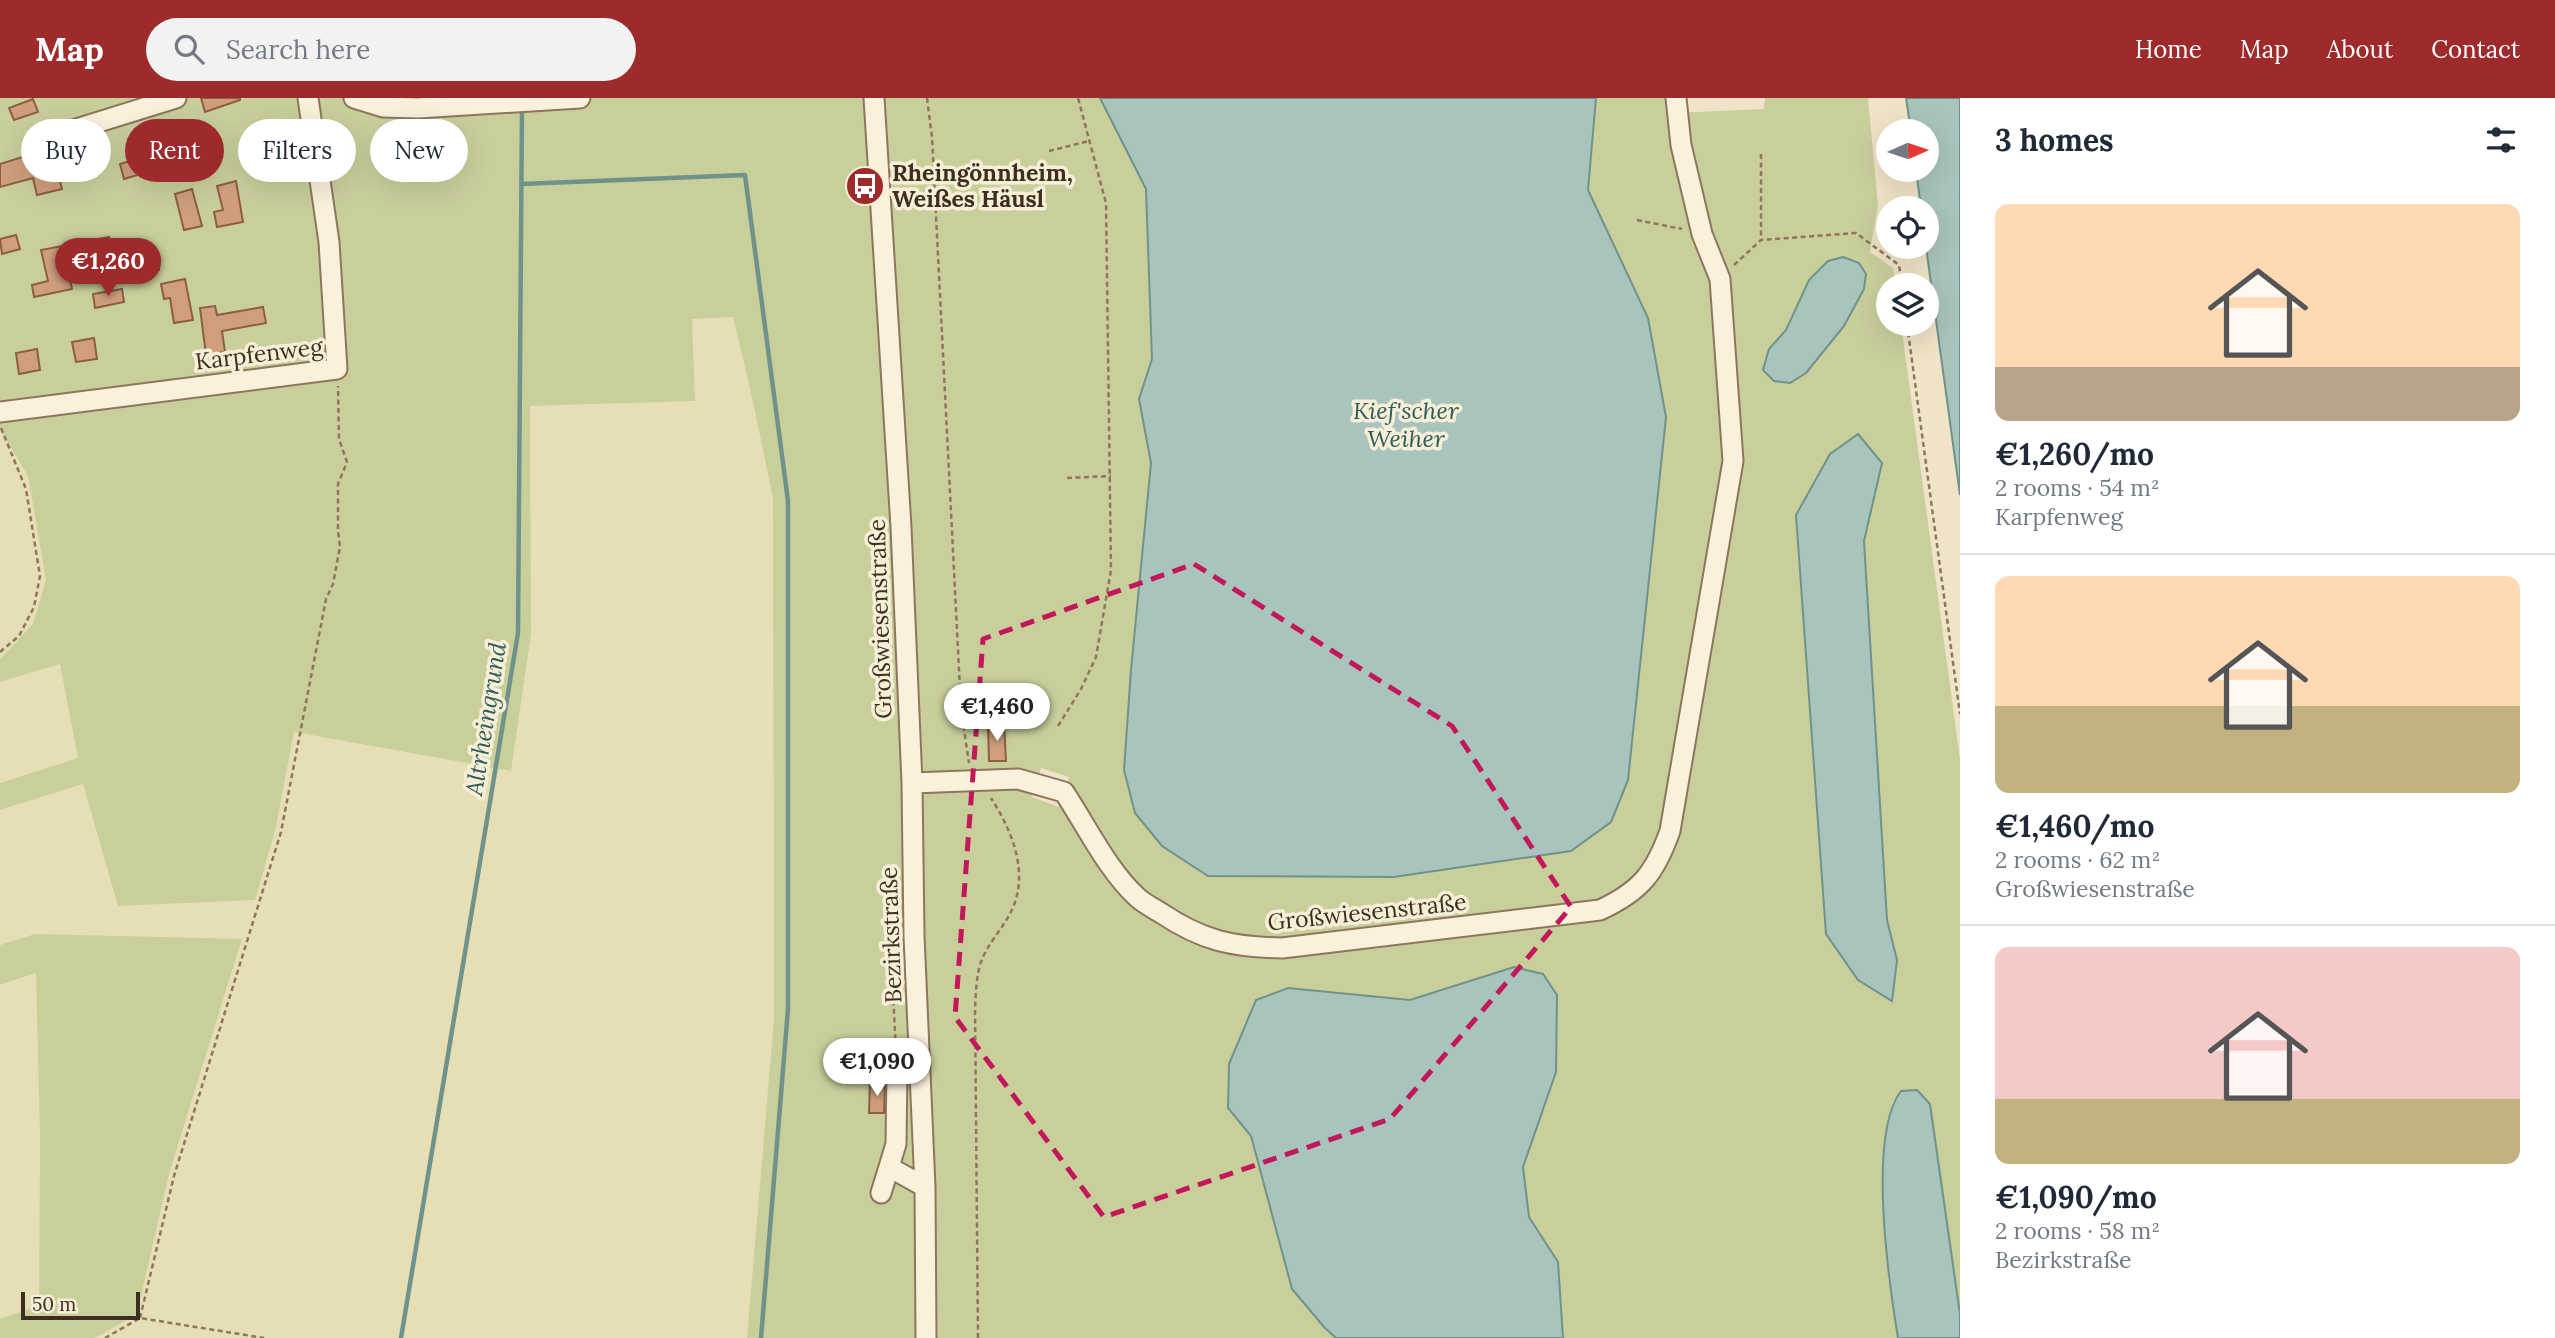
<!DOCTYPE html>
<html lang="en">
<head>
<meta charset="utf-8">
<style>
  :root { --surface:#fff; --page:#f2f2f3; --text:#1f2937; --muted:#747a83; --line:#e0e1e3; --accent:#9e2a2b }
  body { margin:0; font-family:Lora,serif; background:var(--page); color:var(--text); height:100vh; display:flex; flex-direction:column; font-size:26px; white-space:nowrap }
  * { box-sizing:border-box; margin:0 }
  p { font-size:23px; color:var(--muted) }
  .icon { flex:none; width:38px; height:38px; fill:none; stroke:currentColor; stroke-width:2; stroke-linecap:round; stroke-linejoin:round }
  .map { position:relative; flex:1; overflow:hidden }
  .drawer { display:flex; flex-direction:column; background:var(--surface); width:595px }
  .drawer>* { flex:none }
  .top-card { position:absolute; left:21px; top:21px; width:665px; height:63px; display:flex; gap:14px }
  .needle { width:46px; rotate:87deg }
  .buttons { position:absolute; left:1876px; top:21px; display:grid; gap:14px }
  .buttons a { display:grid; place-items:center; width:63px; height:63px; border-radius:50%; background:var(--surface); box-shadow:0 7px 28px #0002; font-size:35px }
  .scale { position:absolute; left:21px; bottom:18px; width:119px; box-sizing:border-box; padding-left:7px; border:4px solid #3d2e20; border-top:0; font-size:19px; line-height:24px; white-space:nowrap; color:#3d2e20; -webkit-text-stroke:5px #f7eed8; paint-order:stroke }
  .price { position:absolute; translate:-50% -60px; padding:0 16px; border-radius:24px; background:#fff; color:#222; font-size:23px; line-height:46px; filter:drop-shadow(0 2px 4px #0008) }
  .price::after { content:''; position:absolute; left:50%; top:42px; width:21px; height:16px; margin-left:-10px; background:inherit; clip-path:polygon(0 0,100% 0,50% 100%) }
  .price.current { background:var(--accent); color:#fff }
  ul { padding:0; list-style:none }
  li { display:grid; align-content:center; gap:14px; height:371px; padding:0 35px }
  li+li { border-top:2px solid var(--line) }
  li span { display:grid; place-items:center; height:217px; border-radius:14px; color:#555 }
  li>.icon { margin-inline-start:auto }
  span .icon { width:126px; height:126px; fill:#fffc; stroke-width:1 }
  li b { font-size:30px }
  h2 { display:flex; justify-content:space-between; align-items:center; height:84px; padding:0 35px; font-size:30px }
  .tag { padding:0 24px; border-radius:32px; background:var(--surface); box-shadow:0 7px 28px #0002; font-size:24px; line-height:63px }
  .tag.current { background:var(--accent); color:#fff }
  header { display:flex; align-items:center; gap:42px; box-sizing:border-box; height:98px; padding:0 35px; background:var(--accent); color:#fff }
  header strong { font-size:33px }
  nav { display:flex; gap:38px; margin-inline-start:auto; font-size:24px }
  .search { width:490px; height:63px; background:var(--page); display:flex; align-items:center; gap:18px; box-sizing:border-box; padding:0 24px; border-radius:38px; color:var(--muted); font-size:26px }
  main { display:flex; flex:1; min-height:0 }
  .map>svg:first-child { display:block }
</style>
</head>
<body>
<header>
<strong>Map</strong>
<div class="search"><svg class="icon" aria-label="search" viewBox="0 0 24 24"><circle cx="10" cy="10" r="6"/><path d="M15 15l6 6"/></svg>Search here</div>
<nav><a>Home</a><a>Map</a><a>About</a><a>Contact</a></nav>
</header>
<main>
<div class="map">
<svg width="1960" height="1240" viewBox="0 0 1960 1240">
  <rect width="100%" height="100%" fill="#f0e4c8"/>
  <path fill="#e6deb5" d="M733 219 751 295 773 400 774 920 747 1240H95L137 1216 169 1076 242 842 35 836 0 847V712L83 686 118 808 254 802 275 733 293 634 511 673 531 536 530 308 695 303 691 221Z
    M0 332 28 378 46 482 33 526 0 561Z
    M60 566 78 660 0 685V584Z
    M36 875 40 1040 39 1207 0 1221V887Z"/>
  <path fill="#c9cf9b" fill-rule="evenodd" d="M0 0H1100L1146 91 1152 261 1140 301 1151 365 1131 572 1124 672 1135 715 1648 220 1588 92 1596 0H1670L1673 15 1764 11 1765 0H1868L1878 107 1870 154 1893 170 1896 187H1888V226H1901L1960 661V1216L1930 1006 1893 1003 1890 1021 1888 1179 1898 1240H1563L1558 1164 1529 1119 1523 1069 1556 974 1514 869 1410 902 1288 890 1228 1010 1251 1038 1292 1191 1324 1229 1336 1240H747L774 920 773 400 751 295 733 219 692 221 695 303 530 308 531 536 511 673 294 634 275 733 255 802 118 808 83 686 0 712V685L78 660 60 566 0 584V561L33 526 46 482 28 378 0 332ZM1843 159 1859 165 1866 176 1820 257 1806 275 1769 252 1786 232 1809 182ZM1858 337 1882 365 1864 443 1887 822 1897 862 1891 902 1808 568 1796 417 1830 356ZM1041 670 1069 679 1059 709 1032 699Z
    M35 836 242 841 169 1076 137 1216 95 1240H0V1221L39 1207 40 1040 36 875 0 887V847Z"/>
  <path fill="#a9c4bc" stroke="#6f938a" stroke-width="2" d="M1100 0H1596L1588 92 1648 220 1666 319 1628 682 1611 724 1571 753 1394 779 1208 778 1162 748 1135 715 1124 672 1131 572 1151 365 1139 301 1152 261 1146 91Z
    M1906 0H1960V397L1926 149 1927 110H1921L1916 72H1927V33H1911Z
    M1843 159 1859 165 1866 176 1864 191 1844 228 1806 275 1790 285 1774 283 1763 272 1769 251 1786 232 1809 182 1828 163Z
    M1858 336 1882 365 1864 443 1887 822 1897 862 1892 903 1858 882 1826 836 1796 417 1830 356Z
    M1514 869 1543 876 1557 897 1556 974 1523 1069 1529 1119 1558 1164 1563 1240H1336L1324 1229 1292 1191 1251 1038 1228 1010 1229 966 1256 902 1288 890 1410 902Z
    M1917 992 1930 1006 1960 1216V1240H1898C1889 1185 1867 1037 1901 993Z"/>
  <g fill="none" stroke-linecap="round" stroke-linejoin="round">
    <path stroke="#6f938a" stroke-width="4.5" d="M521 86 745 77 788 403V911L761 1240
      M401 1240 518 535 522 8"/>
  </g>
  <path fill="#cf9f7d" stroke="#8d5f41" stroke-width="2" d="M201 0H240V2L205 14Z
    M33 1 38 14 14 22 9 10Z
    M40 43 54 78 58 76 62 91 37 97 33 80 0 89V66L29 57 25 48Z
    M140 60 144 75 124 81 120 66Z
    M236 83 243 124 217 129 214 114 223 112 217 88Z
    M192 91 202 128 184 132 175 96Z
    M16 137 20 151 2 156 0 141Z
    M109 139 112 153 66 162 72 191 34 199 32 187 48 183 41 152Z
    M157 159 159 172 132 176 129 164Z
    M185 181 193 222 174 225 170 200 164 201 161 186Z
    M122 191 124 204 95 210 93 196Z
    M215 208 217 217 263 209 266 225 222 233 225 254 206 257 200 210Z
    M94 240 97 261 76 264 72 244Z
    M37 251 40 272 19 276 16 255Z
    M1004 626 1006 663H989L988 627Z
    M870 984H885L884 1015H869Z"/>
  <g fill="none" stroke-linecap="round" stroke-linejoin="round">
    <defs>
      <path id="minor" d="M354 0 383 9 418 10 580 0
        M874 0 901 429 912 685 914 838 925 1089 926 1240
        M60 36 176 0
        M0 314 337 271 329 144 308 0
        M912 685 1018 681 1064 694C1086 727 1108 773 1138 800 1145 806 1153 810 1161 815 1203 843 1232 849 1282 850L1600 812C1641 793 1655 775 1670 733L1733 363 1720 181 1702 136 1681 47 1676 0
        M897 972 896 1046 889 1069 925 1089
        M881 1095 889 1069"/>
    </defs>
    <use href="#minor" stroke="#8d765c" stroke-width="23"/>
    <path stroke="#8d765c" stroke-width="2.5" stroke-dasharray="5 3.5" stroke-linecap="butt" d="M927 0 932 39 961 611 969 665
      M1049 53 1089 43
      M1761 56V142
      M1637 122 1682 131
      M1734 167 1761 142 1856 135 1899 167 1902 187
      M1907 226 1960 616
      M1067 380 1111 378
      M0 554 19 538 34 509 40 478 26 391 1 330
      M1058 628 1081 591 1096 559 1111 472 1106 105 1078 0
      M888 792 896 955
      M140 1220 174 1078 281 734 326 501 333 486 340 449 338 433V386L347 364 339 341 338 288
      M105 1240 140 1220 264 1240
      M978 1240 975 910C976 896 976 881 980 867 985 850 998 836 1007 821 1032 781 1014 736 991 700"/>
    <use href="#minor" stroke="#faf1dc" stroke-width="19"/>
  </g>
  <path fill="none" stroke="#c2185b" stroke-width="5" stroke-dasharray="14 9" stroke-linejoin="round" d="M1194 466 1452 628 1571 809 1390 1021 1104 1119 955 919 983 541Z"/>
  <defs>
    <symbol id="bus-disc" viewBox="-11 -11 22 22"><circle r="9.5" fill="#9e2a2b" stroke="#f7eed8"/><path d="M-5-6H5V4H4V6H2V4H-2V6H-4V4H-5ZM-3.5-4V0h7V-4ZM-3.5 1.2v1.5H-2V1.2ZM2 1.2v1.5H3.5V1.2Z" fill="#fff"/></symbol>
  </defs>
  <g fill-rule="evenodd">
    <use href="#bus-disc" x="843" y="66" width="44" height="44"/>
  </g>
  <g text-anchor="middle" stroke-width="7" stroke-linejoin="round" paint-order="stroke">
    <g font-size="23" font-weight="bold" fill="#3d2e20" stroke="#f7eed8" text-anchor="start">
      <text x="892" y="83">Rheingönnheim,<tspan x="892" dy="26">Weißes Häusl</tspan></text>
    </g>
    <g font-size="23" fill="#3d2e20" stroke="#f7eed8">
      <text transform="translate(259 256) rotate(-7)" y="8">Karpfenweg</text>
      <text transform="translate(880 521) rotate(-92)" y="8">Großwiesenstraße</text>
      <text transform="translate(1367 814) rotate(-6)" y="8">Großwiesenstraße</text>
      <text transform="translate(891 837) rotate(-92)" y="8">Bezirkstraße</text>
    </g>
    <g font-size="24" font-style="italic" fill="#2f5d5a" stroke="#f7eed8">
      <text x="1406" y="321">Kief'scher<tspan x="1406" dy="28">Weiher</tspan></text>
      <text transform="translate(486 621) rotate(-81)" y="8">Altrheingrund</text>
    </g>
  </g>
</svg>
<div class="buttons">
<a><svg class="needle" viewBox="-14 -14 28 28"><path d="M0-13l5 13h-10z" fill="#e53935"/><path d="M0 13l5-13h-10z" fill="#747a83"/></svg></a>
<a><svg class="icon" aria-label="locate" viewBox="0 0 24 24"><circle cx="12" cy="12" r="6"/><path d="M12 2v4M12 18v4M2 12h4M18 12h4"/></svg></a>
<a><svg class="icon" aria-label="layers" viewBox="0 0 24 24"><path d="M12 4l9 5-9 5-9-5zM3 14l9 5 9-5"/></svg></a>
</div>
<div class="scale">50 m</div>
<b class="price current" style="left:108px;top:200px">€1,260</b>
<b class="price" style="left:997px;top:645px">€1,460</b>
<b class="price" style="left:877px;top:1000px">€1,090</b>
<div class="top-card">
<a class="tag">Buy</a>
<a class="tag current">Rent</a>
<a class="tag">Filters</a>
<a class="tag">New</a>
</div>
</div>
<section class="drawer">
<h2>3 homes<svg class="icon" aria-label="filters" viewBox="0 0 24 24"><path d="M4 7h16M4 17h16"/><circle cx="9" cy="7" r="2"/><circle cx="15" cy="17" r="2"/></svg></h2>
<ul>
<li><span style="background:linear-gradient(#ffd9b3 75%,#b9a48a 0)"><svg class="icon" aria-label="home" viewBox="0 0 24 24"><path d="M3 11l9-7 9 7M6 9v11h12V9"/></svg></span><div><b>€1,260/mo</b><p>2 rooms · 54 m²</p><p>Karpfenweg</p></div></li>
<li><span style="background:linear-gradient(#ffd9b3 60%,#c2b280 0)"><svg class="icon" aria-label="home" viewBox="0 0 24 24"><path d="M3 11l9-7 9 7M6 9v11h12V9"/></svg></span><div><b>€1,460/mo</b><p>2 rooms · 62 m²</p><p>Großwiesenstraße</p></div></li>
<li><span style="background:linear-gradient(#f6c9c9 70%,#c2b280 0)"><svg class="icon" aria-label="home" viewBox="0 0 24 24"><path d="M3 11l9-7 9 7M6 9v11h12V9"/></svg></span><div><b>€1,090/mo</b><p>2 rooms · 58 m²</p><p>Bezirkstraße</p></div></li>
</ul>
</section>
</main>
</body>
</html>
